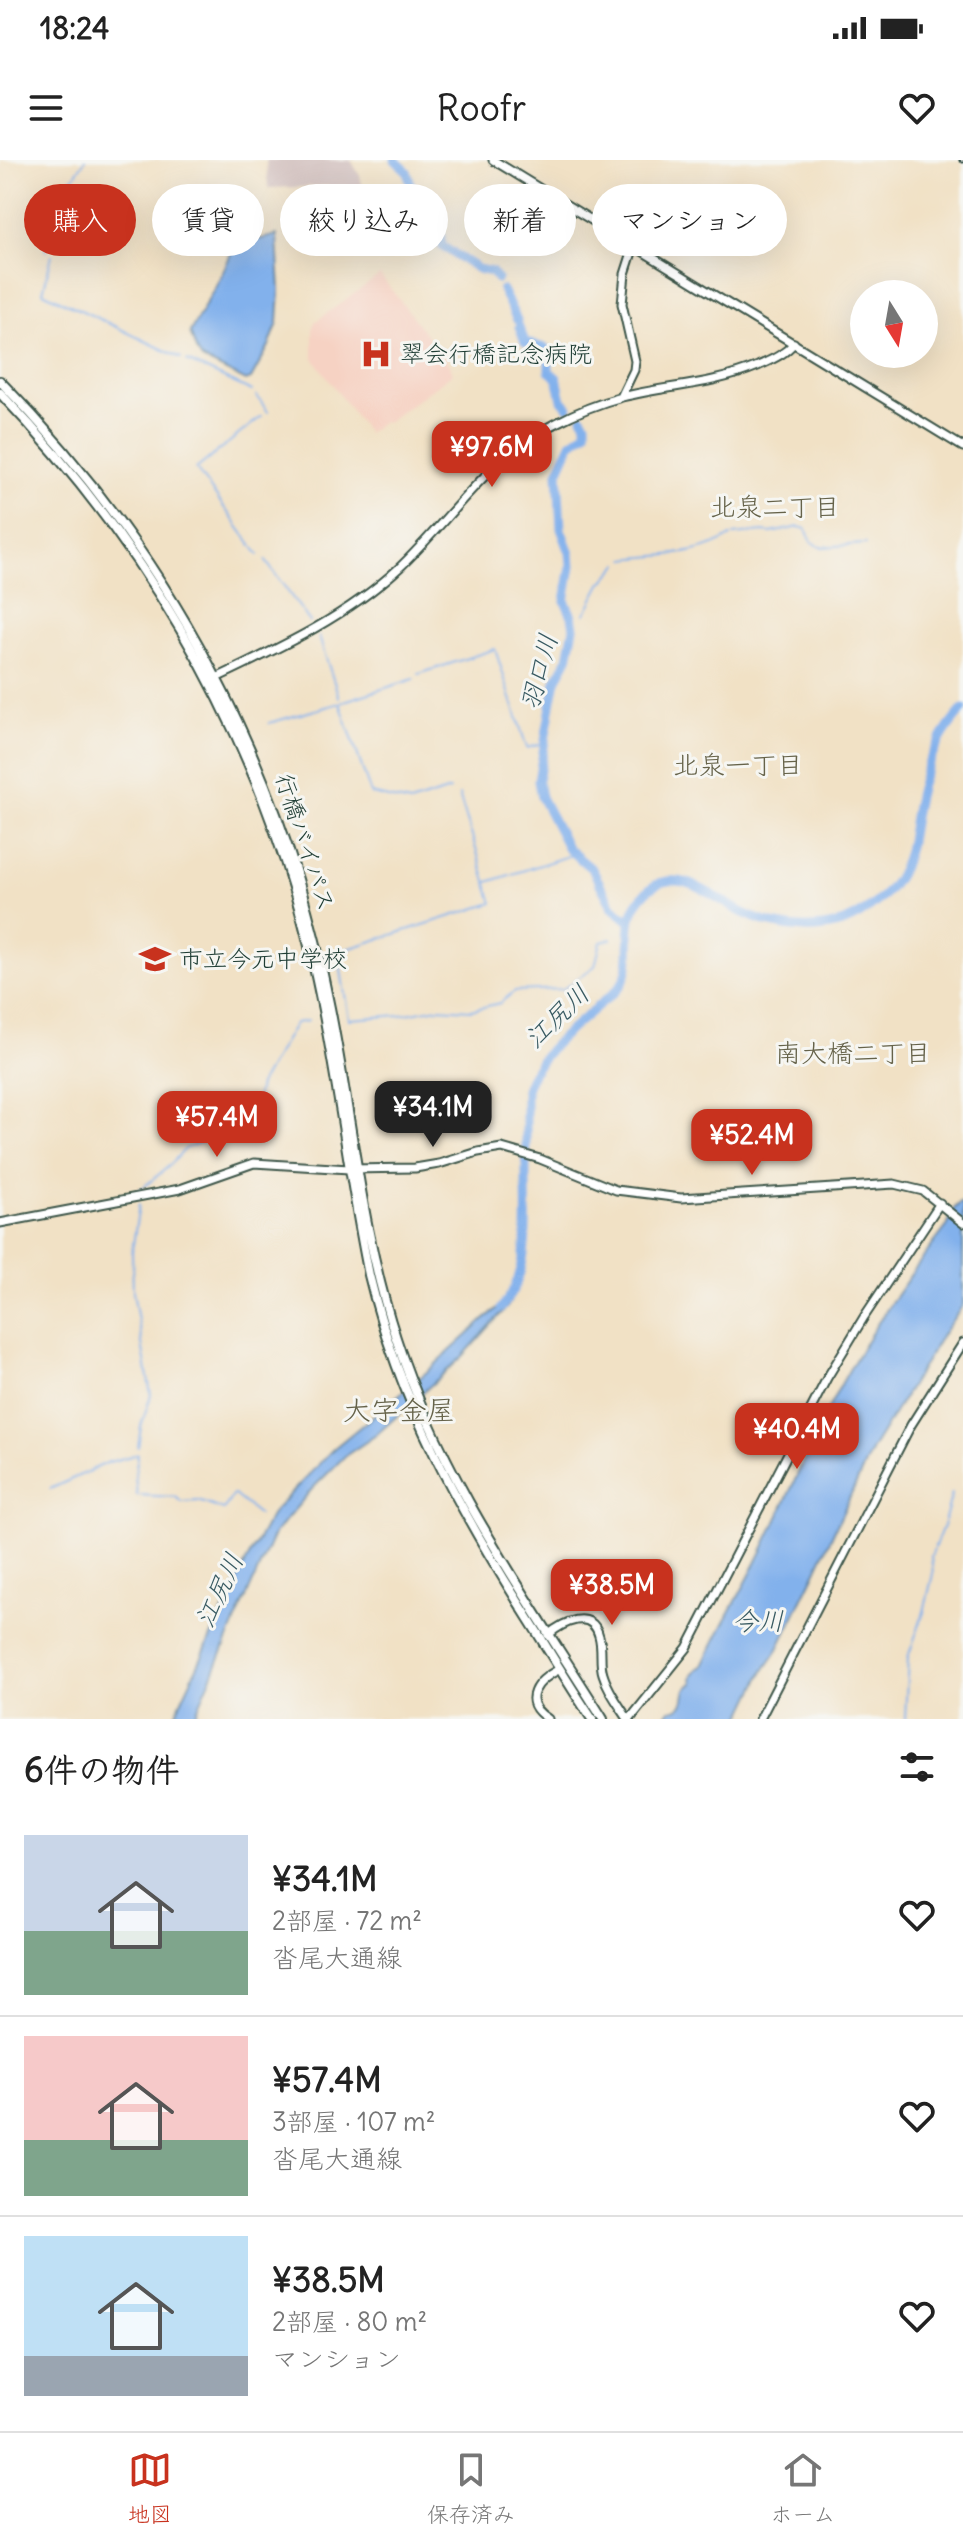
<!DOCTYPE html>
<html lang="ja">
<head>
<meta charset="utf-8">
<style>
  :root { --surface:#fff; --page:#f6f6f6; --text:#222; --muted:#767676; --line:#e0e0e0; --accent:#c8321e }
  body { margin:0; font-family:Delius,"Klee One",sans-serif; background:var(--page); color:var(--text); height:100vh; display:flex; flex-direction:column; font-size:30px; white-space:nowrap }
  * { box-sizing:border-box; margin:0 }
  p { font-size:26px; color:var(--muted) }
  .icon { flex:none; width:44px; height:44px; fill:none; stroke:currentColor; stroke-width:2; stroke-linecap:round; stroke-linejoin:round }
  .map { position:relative; height:1559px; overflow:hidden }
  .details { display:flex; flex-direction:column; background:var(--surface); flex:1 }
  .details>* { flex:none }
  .guide { position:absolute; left:24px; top:24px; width:916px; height:72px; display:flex; gap:16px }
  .needle { width:52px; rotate:169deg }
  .controls { position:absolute; left:850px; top:120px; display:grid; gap:16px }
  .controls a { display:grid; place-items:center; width:88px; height:88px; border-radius:50%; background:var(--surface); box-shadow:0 8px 32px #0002; font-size:40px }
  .price { position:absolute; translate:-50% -68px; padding:0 18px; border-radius:16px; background:var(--accent); color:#fff; font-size:26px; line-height:52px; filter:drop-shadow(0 2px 4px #0008) }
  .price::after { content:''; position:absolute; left:50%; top:48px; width:24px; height:18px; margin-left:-12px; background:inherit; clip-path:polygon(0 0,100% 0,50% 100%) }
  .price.current { background:#222; color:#fff }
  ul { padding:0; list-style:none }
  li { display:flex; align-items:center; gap:24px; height:200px; padding:0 24px }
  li+li { border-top:2px solid var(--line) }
  li span { display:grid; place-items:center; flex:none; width:224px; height:160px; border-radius:0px; color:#555 }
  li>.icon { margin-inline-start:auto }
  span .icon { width:96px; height:96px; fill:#fffc; stroke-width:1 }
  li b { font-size:34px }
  h2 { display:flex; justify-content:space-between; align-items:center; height:96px; padding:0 24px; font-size:34px }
  .pill { padding:0 28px; border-radius:36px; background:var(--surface); box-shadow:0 8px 32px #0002; font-size:28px; line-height:72px }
  .pill.current { background:var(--accent); color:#fff }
  .status { display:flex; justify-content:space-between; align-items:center; height:56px; padding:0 40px; background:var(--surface); direction:ltr }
  .status svg { height:22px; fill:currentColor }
  header { display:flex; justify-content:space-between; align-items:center; height:104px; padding:0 24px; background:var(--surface); font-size:36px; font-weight:600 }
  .tabs { display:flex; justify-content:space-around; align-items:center; height:112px; border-top:2px solid var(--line); background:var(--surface); font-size:22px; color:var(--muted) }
  .tabs a { display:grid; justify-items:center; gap:4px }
  .tabs .current { color:var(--accent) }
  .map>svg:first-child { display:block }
</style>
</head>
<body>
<div class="status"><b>18:24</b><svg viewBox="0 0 49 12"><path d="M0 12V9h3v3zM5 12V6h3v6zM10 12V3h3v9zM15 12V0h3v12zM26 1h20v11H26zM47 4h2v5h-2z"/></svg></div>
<header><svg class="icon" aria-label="menu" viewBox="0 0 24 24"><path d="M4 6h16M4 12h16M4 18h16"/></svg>Roofr<svg class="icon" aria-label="heart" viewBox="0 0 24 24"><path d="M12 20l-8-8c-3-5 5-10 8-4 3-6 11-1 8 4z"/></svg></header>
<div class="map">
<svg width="963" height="1559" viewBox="0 0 963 1559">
  <rect width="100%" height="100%" fill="#f6f6f2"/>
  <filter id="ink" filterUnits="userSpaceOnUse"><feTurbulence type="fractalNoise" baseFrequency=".0125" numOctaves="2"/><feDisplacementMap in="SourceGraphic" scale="16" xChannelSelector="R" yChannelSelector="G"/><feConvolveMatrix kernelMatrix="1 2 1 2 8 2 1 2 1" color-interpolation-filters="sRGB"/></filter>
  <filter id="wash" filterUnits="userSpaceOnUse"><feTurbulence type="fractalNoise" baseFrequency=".006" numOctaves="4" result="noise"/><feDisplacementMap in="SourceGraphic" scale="32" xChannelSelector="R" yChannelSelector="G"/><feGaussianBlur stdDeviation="1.8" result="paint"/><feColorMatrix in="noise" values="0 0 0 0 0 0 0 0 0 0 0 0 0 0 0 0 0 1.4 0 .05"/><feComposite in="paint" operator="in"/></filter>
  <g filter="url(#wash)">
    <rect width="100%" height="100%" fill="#f1e1c5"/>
    <path fill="#f6d2c3" d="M380 115 450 205 453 213 386 263 384 261 367 273 313 197V167L315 162Z"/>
    <path fill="#d1bfbd" d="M266 0H351L360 16 362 25 268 28Z"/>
    <path fill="#82b1ec" stroke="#507790" stroke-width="2" d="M277 75 280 130 278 162 270 184 251 219 246 221 202 199 196 190 190 172 219 120 235 85 248 79 257 80Z
      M963 1042V1145L942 1175 872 1289 814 1415 776 1493 763 1512 741 1558 664 1559 670 1550C685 1548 683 1541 686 1529L693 1523 692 1517 697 1509 703 1506C719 1470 739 1437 756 1403 778 1360 797 1314 818 1270 851 1198 899 1128 948 1065 949 1056 954 1045 963 1042Z
      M516 1131 508 1146 463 1196 376 1275 345 1296 312 1329 274 1374 193 1559H173L245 1404 273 1352 333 1289 428 1211Z"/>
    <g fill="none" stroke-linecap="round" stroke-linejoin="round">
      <path stroke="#82b1ec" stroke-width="2" d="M55 49 52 44 59 25 73 18 85 0
        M46 91C44 81 50 64 54 53
        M52 95 43 132 181 198
        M187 201 252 231
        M256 235 268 252
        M734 375 763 372 771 373 799 367 806 369 812 382 820 387 866 384
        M259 395 196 309 262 256
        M626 399C661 394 699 397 731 376
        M265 400 310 462
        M585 454 601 424 619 404
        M319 477 339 537
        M419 514 495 489 527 588 538 585
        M341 542 414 519
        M269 563 340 543 371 634 410 643 450 630
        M459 635 493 743 338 792 349 859 401 855 438 848 471 850 500 843 515 831 563 829 595 806 601 782 612 779
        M488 722 574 694
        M210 981 232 978 250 967 259 925 295 863 308 861
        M135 1034 168 1007 186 988 203 982
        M138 1287 141 1266 151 1235 133 1132 132 1092 139 1044
        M50 1329 109 1302 138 1294 135 1315 137 1335 176 1337 181 1342 198 1341 224 1350 233 1334 259 1355
        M905 1559 908 1497 924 1452 933 1414 931 1396 943 1366 952 1333"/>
      <path stroke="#82b1ec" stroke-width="9" d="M395 0 407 11 412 29 422 45 439 60 442 86 478 109 492 112 497 119
        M502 130 517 160
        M519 167 525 182C550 192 549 181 549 211L557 218 562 240 568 247
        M582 257 586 263V272L571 283 558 312 561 369 570 393 571 406 565 441 572 456 574 468 568 498 556 521 552 540 538 621 541 637 568 689 592 709 613 748 629 761
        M501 1148C532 1113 526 1060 526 1017 526 988 526 958 526 929 539 891 571 870 600 844 607 838 618 831 622 823 637 797 621 766 638 742 669 696 710 736 743 753 781 771 830 776 865 751 917 715 906 680 920 628 928 599 943 571 963 549"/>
    </g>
  </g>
  <g filter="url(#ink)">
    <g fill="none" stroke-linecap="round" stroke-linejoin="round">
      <defs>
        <path id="secondary" d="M621 237 634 210 635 201 622 144 625 114 634 86
          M212 520C277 489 345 458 399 408 452 358 487 298 554 264 575 253 599 243 622 237 670 225 710 226 758 206 771 200 784 195 794 183
          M0 1063 180 1029 254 1003 349 1009 415 1008 439 1004 478 992 502 988 540 999 616 1030 681 1038 894 1024 923 1031 963 1063
          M548 1475C562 1463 592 1447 599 1476 603 1489 599 1502 603 1514 608 1531 619 1545 628 1559
          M548 1559C519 1541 537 1520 560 1509
          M630 1559 687 1488 827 1218 864 1157 940 1043
          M760 1559 911 1265 963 1183"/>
        <path id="primary" d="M493 0 963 287"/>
        <path id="highway" d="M0 221C172 396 283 607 330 848 352 958 361 1071 396 1178 441 1318 526 1436 603 1559
          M0 233C138 377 239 542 295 734 332 858 343 988 369 1115 400 1244 460 1351 530 1461 551 1494 570 1527 592 1559"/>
      </defs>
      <use href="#secondary" stroke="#3e564a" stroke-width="11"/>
      <use href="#primary" stroke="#3e564a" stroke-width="11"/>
      <use href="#highway" stroke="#3e564a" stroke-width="12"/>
      <use href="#secondary" stroke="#fff" stroke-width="7"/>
      <use href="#primary" stroke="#fff" stroke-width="7"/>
      <use href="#highway" stroke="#fff" stroke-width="8"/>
      <defs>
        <path id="rail" d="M961 0 963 1"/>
      </defs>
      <use href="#rail" stroke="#1f3d34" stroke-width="5"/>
      <use href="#rail" stroke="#f6f6f2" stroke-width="2" stroke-dasharray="6" stroke-linecap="butt"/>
    </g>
  </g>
  <defs>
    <symbol id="hospital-bare" viewBox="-9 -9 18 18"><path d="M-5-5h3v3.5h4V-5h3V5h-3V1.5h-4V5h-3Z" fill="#c8321e" stroke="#f6f6f2" stroke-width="2.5" paint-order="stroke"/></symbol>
    <symbol id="school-bare" viewBox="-9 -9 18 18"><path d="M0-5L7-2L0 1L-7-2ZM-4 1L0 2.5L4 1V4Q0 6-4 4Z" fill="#c8321e" stroke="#f6f6f2" stroke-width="2.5" paint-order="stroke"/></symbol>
  </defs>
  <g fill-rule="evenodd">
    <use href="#hospital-bare" x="354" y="172" width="44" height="44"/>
    <use href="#school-bare" x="133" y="777" width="44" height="44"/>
  </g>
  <g text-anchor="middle" stroke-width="6" stroke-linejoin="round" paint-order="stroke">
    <g font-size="24" fill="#1f3d34" stroke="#f6f6f2" text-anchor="start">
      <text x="400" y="202">翠会行橋記念病院</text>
      <text x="179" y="807">市立今元中学校</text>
    </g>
    <g font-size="24" fill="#1f3d34" stroke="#f6f6f2">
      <text transform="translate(305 682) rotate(72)" y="8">行橋バイパス</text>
    </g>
    <g font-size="26" fill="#66634a" stroke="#f6f6f2">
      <text x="775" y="356">北泉二丁目</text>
      <text x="738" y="614">北泉一丁目</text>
      <text x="853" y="902">南大橋二丁目</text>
    </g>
    <g font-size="26" font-style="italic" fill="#385a62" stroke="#f6f6f2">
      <text transform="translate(539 512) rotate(-75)" y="9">羽口川</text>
      <text transform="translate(557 856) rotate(-44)" y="9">江尻川</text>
      <text transform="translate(219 1430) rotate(-65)" y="9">江尻川</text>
      <text x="758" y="1470">今川</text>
    </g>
    <g font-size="28" fill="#66634a" stroke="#f6f6f2">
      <text x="399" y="1260">大字金屋</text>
    </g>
  </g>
</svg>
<div class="controls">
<a><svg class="needle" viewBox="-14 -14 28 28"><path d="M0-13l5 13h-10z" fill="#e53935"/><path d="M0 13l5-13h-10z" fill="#767676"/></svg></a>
</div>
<b class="price" style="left:492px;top:329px">¥97.6M</b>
<b class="price current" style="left:433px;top:989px">¥34.1M</b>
<b class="price" style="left:217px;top:999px">¥57.4M</b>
<b class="price" style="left:752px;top:1017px">¥52.4M</b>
<b class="price" style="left:797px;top:1311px">¥40.4M</b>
<b class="price" style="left:612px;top:1467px">¥38.5M</b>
<div class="guide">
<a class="pill current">購入</a>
<a class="pill">賃貸</a>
<a class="pill">絞り込み</a>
<a class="pill">新着</a>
<a class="pill">マンション</a>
</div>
</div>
<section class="details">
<h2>6件の物件<svg class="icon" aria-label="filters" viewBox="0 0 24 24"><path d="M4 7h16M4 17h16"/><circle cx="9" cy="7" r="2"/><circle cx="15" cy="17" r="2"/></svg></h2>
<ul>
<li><span style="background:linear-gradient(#c9d6e8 60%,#7fa58c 0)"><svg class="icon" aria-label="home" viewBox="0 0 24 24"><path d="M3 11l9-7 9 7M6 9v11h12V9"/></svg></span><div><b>¥34.1M</b><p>2部屋 · 72 m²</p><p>沓尾大通線</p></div><svg class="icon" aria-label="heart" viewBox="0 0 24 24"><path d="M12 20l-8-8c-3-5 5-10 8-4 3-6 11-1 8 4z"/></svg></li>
<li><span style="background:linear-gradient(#f6c9c9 65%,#7fa58c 0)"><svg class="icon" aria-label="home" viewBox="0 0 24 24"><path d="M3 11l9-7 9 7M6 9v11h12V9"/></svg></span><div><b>¥57.4M</b><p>3部屋 · 107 m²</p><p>沓尾大通線</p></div><svg class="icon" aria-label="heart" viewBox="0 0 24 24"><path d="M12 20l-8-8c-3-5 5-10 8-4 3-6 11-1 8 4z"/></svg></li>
<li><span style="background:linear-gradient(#bfe0f5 75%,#9aa5b1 0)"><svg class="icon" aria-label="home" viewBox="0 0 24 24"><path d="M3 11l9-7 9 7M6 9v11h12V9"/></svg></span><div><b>¥38.5M</b><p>2部屋 · 80 m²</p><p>マンション</p></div><svg class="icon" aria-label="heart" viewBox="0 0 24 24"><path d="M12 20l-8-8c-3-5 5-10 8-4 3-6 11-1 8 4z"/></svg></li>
</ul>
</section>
<nav class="tabs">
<a class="current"><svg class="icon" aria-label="map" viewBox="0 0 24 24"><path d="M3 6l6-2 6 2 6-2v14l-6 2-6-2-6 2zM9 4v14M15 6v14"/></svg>地図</a>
<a><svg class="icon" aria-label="saved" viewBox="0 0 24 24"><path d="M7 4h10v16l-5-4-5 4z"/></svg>保存済み</a>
<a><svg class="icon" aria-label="home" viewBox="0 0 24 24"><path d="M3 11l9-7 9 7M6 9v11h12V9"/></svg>ホーム</a>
</nav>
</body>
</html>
